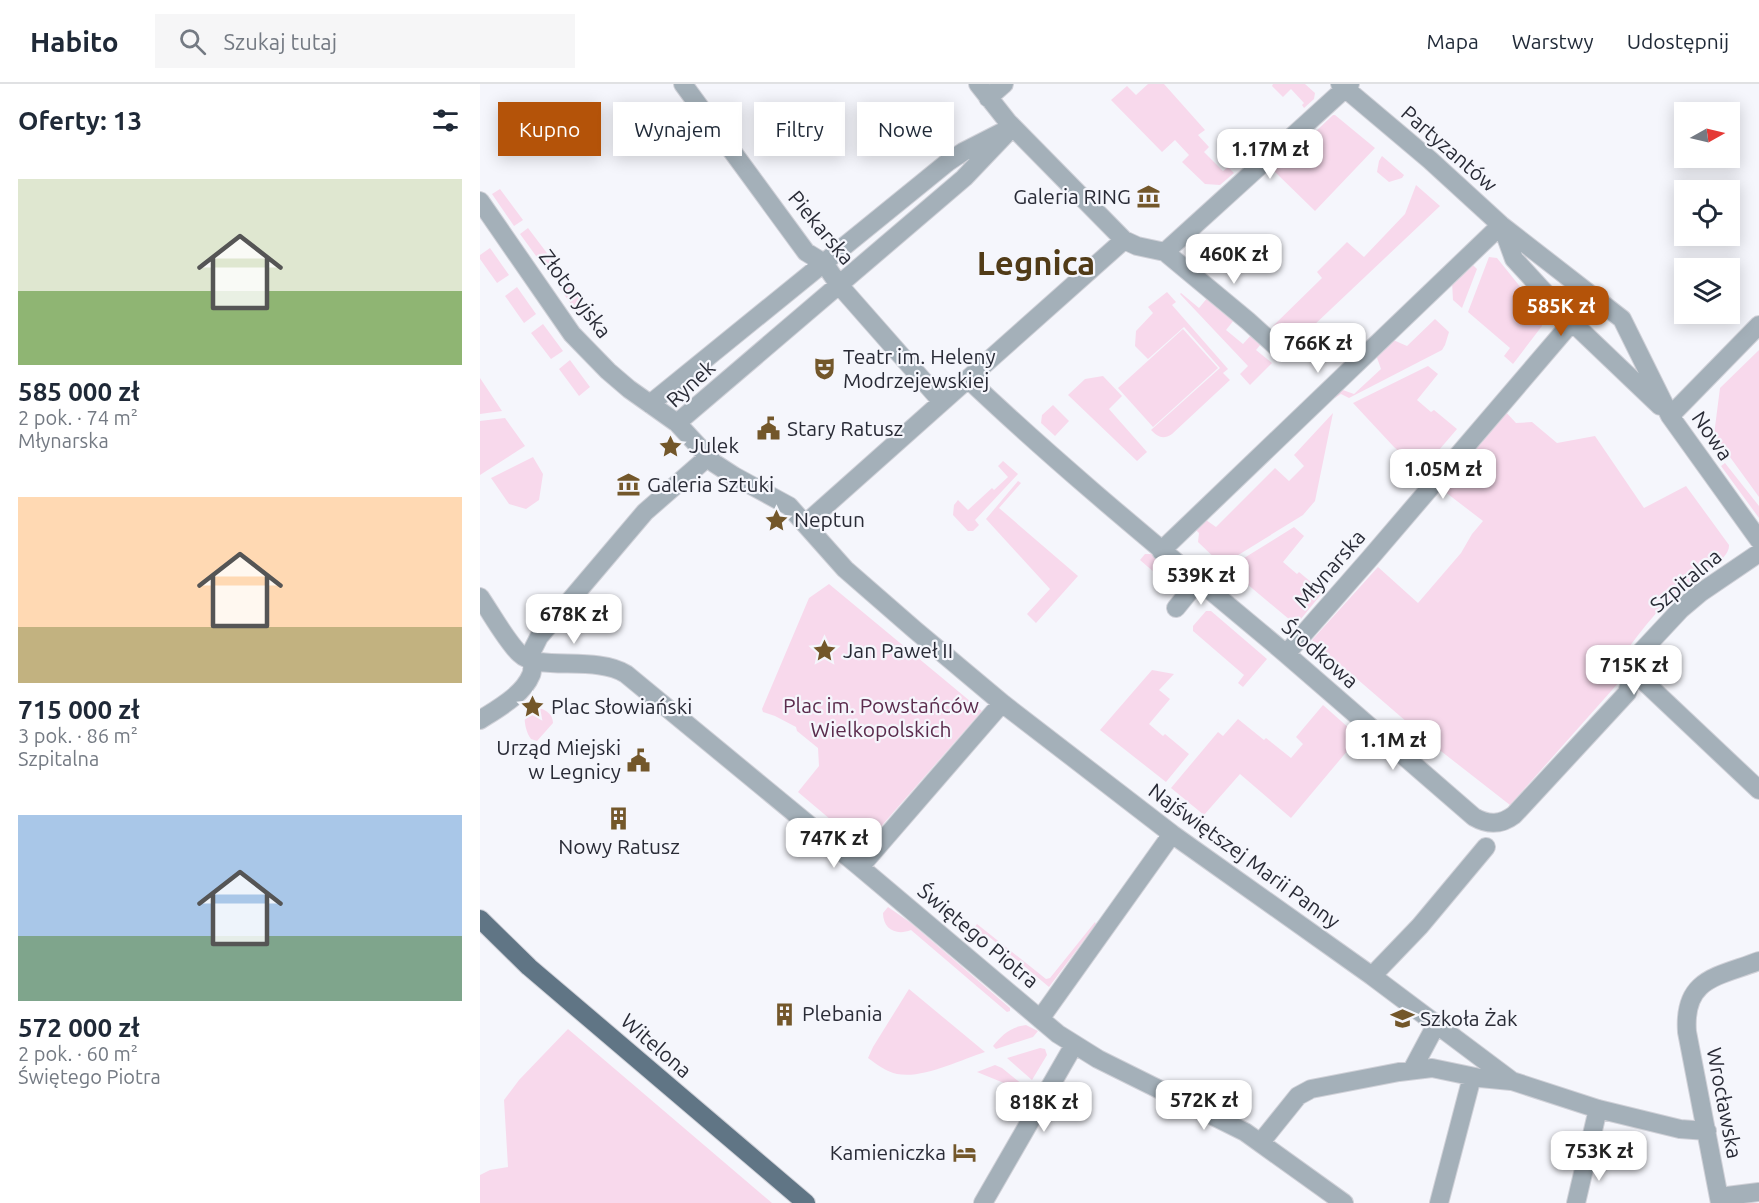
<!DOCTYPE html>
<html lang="pl">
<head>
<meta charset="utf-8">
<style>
  :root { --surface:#fff; --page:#f6f6f7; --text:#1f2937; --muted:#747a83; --line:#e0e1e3; --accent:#b45309 }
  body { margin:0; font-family:Ubuntu,sans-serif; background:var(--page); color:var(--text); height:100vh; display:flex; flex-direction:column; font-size:22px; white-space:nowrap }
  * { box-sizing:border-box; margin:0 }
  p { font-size:20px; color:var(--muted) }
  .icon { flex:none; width:33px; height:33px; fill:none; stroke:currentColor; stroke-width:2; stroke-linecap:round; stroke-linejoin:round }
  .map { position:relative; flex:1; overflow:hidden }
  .drawer { display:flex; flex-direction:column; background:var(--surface); width:480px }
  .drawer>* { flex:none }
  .hud { position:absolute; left:18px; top:18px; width:570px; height:54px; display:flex; gap:12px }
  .needle { width:39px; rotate:82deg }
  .controls { position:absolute; left:1194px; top:18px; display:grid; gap:12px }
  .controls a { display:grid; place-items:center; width:66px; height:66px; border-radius:0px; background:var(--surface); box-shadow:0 3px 15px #0003; font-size:30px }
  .price { position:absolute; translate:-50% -51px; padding:0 14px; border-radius:12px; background:#fff; color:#222; font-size:20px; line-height:39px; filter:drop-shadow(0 2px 3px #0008) }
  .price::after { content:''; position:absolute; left:50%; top:36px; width:18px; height:14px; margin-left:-9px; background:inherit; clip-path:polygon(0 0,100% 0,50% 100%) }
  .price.current { background:var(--accent); color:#fff }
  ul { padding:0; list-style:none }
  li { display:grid; align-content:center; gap:12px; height:318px; padding:0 18px }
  li span { display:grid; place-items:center; height:186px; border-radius:0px; color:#555 }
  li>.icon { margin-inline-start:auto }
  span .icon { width:108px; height:108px; fill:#fffc; stroke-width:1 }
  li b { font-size:26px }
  h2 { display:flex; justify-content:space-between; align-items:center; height:72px; padding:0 18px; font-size:26px }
  .pill { padding:0 21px; border-radius:0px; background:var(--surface); box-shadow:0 3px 15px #0003; font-size:21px; line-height:54px }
  .pill.current { background:var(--accent); color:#fff }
  header { display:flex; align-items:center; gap:36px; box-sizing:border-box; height:84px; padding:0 30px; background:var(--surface); border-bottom:2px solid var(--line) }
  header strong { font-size:28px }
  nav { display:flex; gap:33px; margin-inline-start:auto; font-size:21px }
  .search { width:420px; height:54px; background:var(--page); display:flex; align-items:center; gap:15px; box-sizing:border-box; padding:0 21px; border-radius:0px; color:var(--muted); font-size:22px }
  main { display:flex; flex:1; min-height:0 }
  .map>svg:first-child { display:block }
</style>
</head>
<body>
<header>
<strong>Habito</strong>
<div class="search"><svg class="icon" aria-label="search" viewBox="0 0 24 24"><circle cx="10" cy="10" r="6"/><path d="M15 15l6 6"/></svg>Szukaj tutaj</div>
<nav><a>Mapa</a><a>Warstwy</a><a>Udostępnij</a></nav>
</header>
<main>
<section class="drawer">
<h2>Oferty: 13<svg class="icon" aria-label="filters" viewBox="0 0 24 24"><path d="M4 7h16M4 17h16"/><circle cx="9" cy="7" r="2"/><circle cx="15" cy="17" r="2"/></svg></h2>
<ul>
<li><span style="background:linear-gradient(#dfe7d0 60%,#8fb573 0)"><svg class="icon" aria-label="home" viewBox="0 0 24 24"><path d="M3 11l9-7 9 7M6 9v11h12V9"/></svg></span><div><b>585 000 zł</b><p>2 pok. · 74 m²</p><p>Młynarska</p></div></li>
<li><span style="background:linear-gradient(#ffd9b3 70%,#c2b280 0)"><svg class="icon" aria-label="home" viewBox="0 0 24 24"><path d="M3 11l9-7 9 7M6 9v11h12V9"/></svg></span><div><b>715 000 zł</b><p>3 pok. · 86 m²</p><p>Szpitalna</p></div></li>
<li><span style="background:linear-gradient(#a9c7e8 65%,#7fa58c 0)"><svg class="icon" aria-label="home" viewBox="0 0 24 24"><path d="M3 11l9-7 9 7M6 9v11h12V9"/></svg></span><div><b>572 000 zł</b><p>2 pok. · 60 m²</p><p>Świętego Piotra</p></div></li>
</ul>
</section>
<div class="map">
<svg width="1279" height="1119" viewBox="0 0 1279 1119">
  <rect width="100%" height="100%" fill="#f5f6fc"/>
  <path fill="#f8d9ec" d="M668 0H684L725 46 718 51 729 63 724 68 743 87 748 83 754 89 740 101 725 100 702 78 709 71 695 56 682 68 631 16 647 2 656 11Z
    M793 0H825L835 9 834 15 824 24 822 21 824 19 811 5 803 13 792 2Z
    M853 31H855L895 64 835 127 794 87Z
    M902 72 924 91 922 94 909 98 897 88 899 77Z
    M936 101 960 122 814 260 793 242 842 194 837 188 867 158 884 173 925 130Z
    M20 105 43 136 34 142 12 110Z
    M48 144 76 181 67 187 40 150Z
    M10 164 29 191 17 199 0 175V171Z
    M1009 173 1017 174 1062 230V242L1033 280 1024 272 1030 264 988 228Z
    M992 180 997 185 982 224 973 216 972 198Z
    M88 199 111 230 103 236 80 205Z
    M37 203 56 230 44 239 25 212Z
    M687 208 696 218 692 221 748 285 743 289 750 296 692 350C683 356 678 353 671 346L740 284 704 243 668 275 655 262 656 247 673 229 668 223Z
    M701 209 719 224 728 213 754 236 746 246 763 260 772 250 781 260 776 266 792 279 770 301 760 290 768 282 700 210Z
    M955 235 969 248 965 261 962 266 869 314 861 310 855 314 853 312 860 305 874 310 901 285 896 271 911 255 927 262Z
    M63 240 83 267 71 275 51 249Z
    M703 245 738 284 673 343 638 304Z
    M1279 266V413L1234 351 1240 304Z
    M90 276 110 303 99 312 79 285Z
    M948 282 958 290 937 316 951 328 954 326 977 345 941 387 914 363 873 319Z
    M623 292 642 312 629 325 667 368 657 377 588 311 605 295Z
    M0 294 22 327 0 330Z
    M573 321 589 337 575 352 561 339 562 331Z
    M1024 326 1036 339 1052 338 1077 359 1115 352 1164 424 1206 402 1249 461C1250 476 1218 491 1207 500 1176 524 1154 556 1132 587L1140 597 1030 721 957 664 832 556 898 483 938 519 981 469 992 450 1003 437 960 404Z
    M853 329 835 417 823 431 742 481 718 458 719 449 716 446 726 436 736 443 795 384 809 397 824 382 814 371Z
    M25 334 45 362 0 391V337Z
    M53 373 63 390 59 416 46 425 29 420 11 394Z
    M523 377 538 390 495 436 499 441 493 447H488L473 431 474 421 478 416 488 426 512 404 514 406 528 393 518 382Z
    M1245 379 1279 422V434L1241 382Z
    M538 397 541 399 519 424 598 492 556 539 547 530 570 505 506 435Z
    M814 443 824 452 803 478 817 490 819 488 843 508 816 541 748 484Z
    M665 470H672L697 491 700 500 697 508 660 476Z
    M349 500 502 627 383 763 318 708 339 682 338 664 317 647 316 643 295 632 283 628 282 625 329 514Z
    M726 527H731L787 575 763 603 758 599 764 591 713 547V542Z
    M672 586 694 590 679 606 690 615 669 640 683 652 685 650 709 670 686 698 620 646Z
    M843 621 879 653 811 734 760 690 724 731 691 704 738 648 743 652 758 635 784 656 786 654 811 674 823 660 816 653Z
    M50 622C61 624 73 627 73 639L57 657 51 655C45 647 43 633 46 624Z
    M408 823 431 839 530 924V927L527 928 431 846C416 852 403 845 403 829Z
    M615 838 616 840 569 903 507 851 492 847 497 840 566 895 570 894Z
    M429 905 505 968C480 976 443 995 417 990 407 988 396 980 388 974L393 963Z
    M546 941 558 947 553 953 516 965 513 962C522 951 530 943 546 941Z
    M88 945 292 1119H0V1091L10 1086 28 1083 24 1016 39 996Z
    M560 964 565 965 567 971 552 996 527 974Z
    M515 981 522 984 548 1005 546 1008 497 988Z"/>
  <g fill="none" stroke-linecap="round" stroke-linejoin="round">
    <defs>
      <path id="minor" d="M203 0 326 168 344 179 359 201 462 318
        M498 0 528 38 644 156 657 162 685 168 768 237 798 264
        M860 0 950 76 1021 141 1142 235 1190 332 1279 456
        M508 14 524 0
        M0 117 92 250 128 287 149 305 197 339 234 379 254 392 309 422 365 485 435 546 522 619 692 750 892 892 1032 997 1118 1025 1200 1045 1227 1047
        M1022 142 1034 175 1092 238 1180 322
        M685 168 870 0
        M488 295C589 391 698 479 805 569 868 623 931 679 994 733 1008 741 1021 741 1034 731L1147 609 1159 570 1201 525 1220 509 1279 469
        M170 320 468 78 483 68 532 43
        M1190 332 1279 241
        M197 339 484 94 525 51
        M325 440 644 156
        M681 467 1021 141
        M0 513C11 529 27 558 40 570 58 588 116 571 146 590L380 783 578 950 618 975 765 1048 864 1119
        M696 524 718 497
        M806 570 891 473 1092 238
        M48 575 59 553 165 428 228 373
        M1153 587 1279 706
        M0 636C17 625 43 611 51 591 53 587 52 581 52 576
        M380 783 522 619
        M892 892 940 842 1006 763
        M560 935 692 750
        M932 986 957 939
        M781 1058 818 1012 831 1005 919 988 952 984 1000 994 1031 997
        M1239 1113 1279 1108
        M503 1119 594 961
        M959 1119 992 993
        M1096 1119 1118 1025
        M1240 1119 1207 948C1203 894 1237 893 1279 877"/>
      <path id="major" d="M0 835 49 883 326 1119"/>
    </defs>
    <use href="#minor" stroke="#d0d1d8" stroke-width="20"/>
    <use href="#major" stroke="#d0d1d8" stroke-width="20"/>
    <use href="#minor" stroke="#a4b0b9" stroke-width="18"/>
    <use href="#major" stroke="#607585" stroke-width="18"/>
  </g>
  <defs>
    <symbol id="museum-bare" viewBox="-9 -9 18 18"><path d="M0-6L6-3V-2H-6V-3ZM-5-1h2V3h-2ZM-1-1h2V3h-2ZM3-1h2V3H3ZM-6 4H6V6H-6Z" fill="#73572a" stroke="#f5f6fc" stroke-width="2.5" paint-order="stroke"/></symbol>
    <symbol id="theatre-bare" viewBox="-9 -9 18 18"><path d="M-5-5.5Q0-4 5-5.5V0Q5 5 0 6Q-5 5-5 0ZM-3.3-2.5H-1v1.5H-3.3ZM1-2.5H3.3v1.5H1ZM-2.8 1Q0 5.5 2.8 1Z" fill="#73572a" stroke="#f5f6fc" stroke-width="2.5" paint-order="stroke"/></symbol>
    <symbol id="civic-bare" viewBox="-9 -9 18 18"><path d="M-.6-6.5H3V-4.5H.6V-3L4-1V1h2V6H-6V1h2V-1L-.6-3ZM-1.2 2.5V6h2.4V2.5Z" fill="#73572a" stroke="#f5f6fc" stroke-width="2.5" paint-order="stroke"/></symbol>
    <symbol id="sight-bare" viewBox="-9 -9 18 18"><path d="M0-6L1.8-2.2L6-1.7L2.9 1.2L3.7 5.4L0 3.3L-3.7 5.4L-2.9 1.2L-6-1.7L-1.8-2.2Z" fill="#73572a" stroke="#f5f6fc" stroke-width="2.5" paint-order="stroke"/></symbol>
    <symbol id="building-bare" viewBox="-9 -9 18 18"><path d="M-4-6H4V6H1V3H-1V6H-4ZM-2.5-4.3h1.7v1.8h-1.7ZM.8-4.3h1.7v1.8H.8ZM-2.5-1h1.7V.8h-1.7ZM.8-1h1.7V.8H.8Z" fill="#73572a" stroke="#f5f6fc" stroke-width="2.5" paint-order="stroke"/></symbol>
    <symbol id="school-bare" viewBox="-9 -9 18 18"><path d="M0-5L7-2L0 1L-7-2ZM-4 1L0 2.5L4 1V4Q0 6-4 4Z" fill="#73572a" stroke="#f5f6fc" stroke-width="2.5" paint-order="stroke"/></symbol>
    <symbol id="hotel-bare" viewBox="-9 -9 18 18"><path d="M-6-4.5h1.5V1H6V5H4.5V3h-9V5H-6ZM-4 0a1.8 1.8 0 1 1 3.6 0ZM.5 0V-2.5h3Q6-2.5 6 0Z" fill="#73572a" stroke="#f5f6fc" stroke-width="2.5" paint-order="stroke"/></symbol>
  </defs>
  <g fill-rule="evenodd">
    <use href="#museum-bare" x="652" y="96" width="33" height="33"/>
    <use href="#theatre-bare" x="328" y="268" width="33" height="33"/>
    <use href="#civic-bare" x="272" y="328" width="33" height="33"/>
    <use href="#sight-bare" x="174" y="346" width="33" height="33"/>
    <use href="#museum-bare" x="132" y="384" width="33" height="33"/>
    <use href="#sight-bare" x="280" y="420" width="33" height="33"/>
    <use href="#sight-bare" x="328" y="550" width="33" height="33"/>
    <use href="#sight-bare" x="36" y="606" width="33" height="33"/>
    <use href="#civic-bare" x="142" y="660" width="33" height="33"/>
    <use href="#building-bare" x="122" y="718" width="33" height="33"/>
    <use href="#building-bare" x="288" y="914" width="33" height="33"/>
    <use href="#school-bare" x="906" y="918" width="33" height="33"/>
    <use href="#hotel-bare" x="468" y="1052" width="33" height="33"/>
  </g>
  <g text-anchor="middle" stroke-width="4.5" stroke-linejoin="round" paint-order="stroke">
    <g font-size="21" fill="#292b36" stroke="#f5f6fc">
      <text transform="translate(969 65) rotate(41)" y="7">Partyzantów</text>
      <text transform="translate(341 144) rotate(50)" y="7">Piekarska</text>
      <text transform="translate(95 210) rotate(53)" y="7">Złotoryjska</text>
      <text transform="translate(211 300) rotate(-43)" y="7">Rynek</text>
      <text transform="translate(1232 352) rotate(55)" y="7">Nowa</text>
      <text transform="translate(850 485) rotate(-49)" y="7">Młynarska</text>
      <text transform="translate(1206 497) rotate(-40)" y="7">Szpitalna</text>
      <text transform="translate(840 570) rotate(41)" y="7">Środkowa</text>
      <text transform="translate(764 772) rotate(36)" y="7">Najświętszej Marii Panny</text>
      <text transform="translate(498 852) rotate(40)" y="7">Świętego Piotra</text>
      <text transform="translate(176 962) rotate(41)" y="7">Witelona</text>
      <text transform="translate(1244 1019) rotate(79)" y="7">Wrocławska</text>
    </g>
    <g font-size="21" fill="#292b36" stroke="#f5f6fc" text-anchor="start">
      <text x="651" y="120" text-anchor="end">Galeria RING</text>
      <text x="363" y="280">Teatr im. Heleny<tspan x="363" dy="24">Modrzejewskiej</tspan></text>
      <text x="307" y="352">Stary Ratusz</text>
      <text x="209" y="369">Julek</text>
      <text x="167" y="408">Galeria Sztuki</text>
      <text x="314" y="443">Neptun</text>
      <text x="363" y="574">Jan Paweł II</text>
      <text x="71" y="630">Plac Słowiański</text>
      <text x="141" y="671" text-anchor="end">Urząd Miejski<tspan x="141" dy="24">w Legnicy</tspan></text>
      <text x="139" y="770" text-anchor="middle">Nowy Ratusz</text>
      <text x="322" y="937">Plebania</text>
      <text x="940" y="942">Szkoła Żak</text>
      <text x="466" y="1076" text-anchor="end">Kamieniczka</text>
    </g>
    <g font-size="21" fill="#5b2c4d" stroke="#f5f6fc">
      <text x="401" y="629">Plac im. Powstańców<tspan x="401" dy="24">Wielkopolskich</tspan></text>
    </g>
    <g font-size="33" font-weight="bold" fill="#513b17" stroke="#f5f6fc">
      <text x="556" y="191">Legnica</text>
    </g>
  </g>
</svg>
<div class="controls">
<a><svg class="needle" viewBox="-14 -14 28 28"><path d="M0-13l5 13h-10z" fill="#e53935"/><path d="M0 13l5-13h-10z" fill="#747a83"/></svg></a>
<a><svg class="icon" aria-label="locate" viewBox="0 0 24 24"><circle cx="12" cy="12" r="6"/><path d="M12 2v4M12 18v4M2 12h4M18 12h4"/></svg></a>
<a><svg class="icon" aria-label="layers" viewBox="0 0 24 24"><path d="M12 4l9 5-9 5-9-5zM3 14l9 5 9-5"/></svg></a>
</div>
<b class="price" style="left:790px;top:96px">1.17M zł</b>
<b class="price" style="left:754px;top:201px">460K zł</b>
<b class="price current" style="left:1081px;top:253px">585K zł</b>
<b class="price" style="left:838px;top:290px">766K zł</b>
<b class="price" style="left:963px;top:416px">1.05M zł</b>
<b class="price" style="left:721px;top:522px">539K zł</b>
<b class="price" style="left:94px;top:561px">678K zł</b>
<b class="price" style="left:1154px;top:612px">715K zł</b>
<b class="price" style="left:913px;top:687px">1.1M zł</b>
<b class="price" style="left:354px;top:785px">747K zł</b>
<b class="price" style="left:724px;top:1047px">572K zł</b>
<b class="price" style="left:564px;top:1049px">818K zł</b>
<b class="price" style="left:1119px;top:1098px">753K zł</b>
<div class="hud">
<a class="pill current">Kupno</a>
<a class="pill">Wynajem</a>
<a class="pill">Filtry</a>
<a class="pill">Nowe</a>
</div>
</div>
</main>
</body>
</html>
